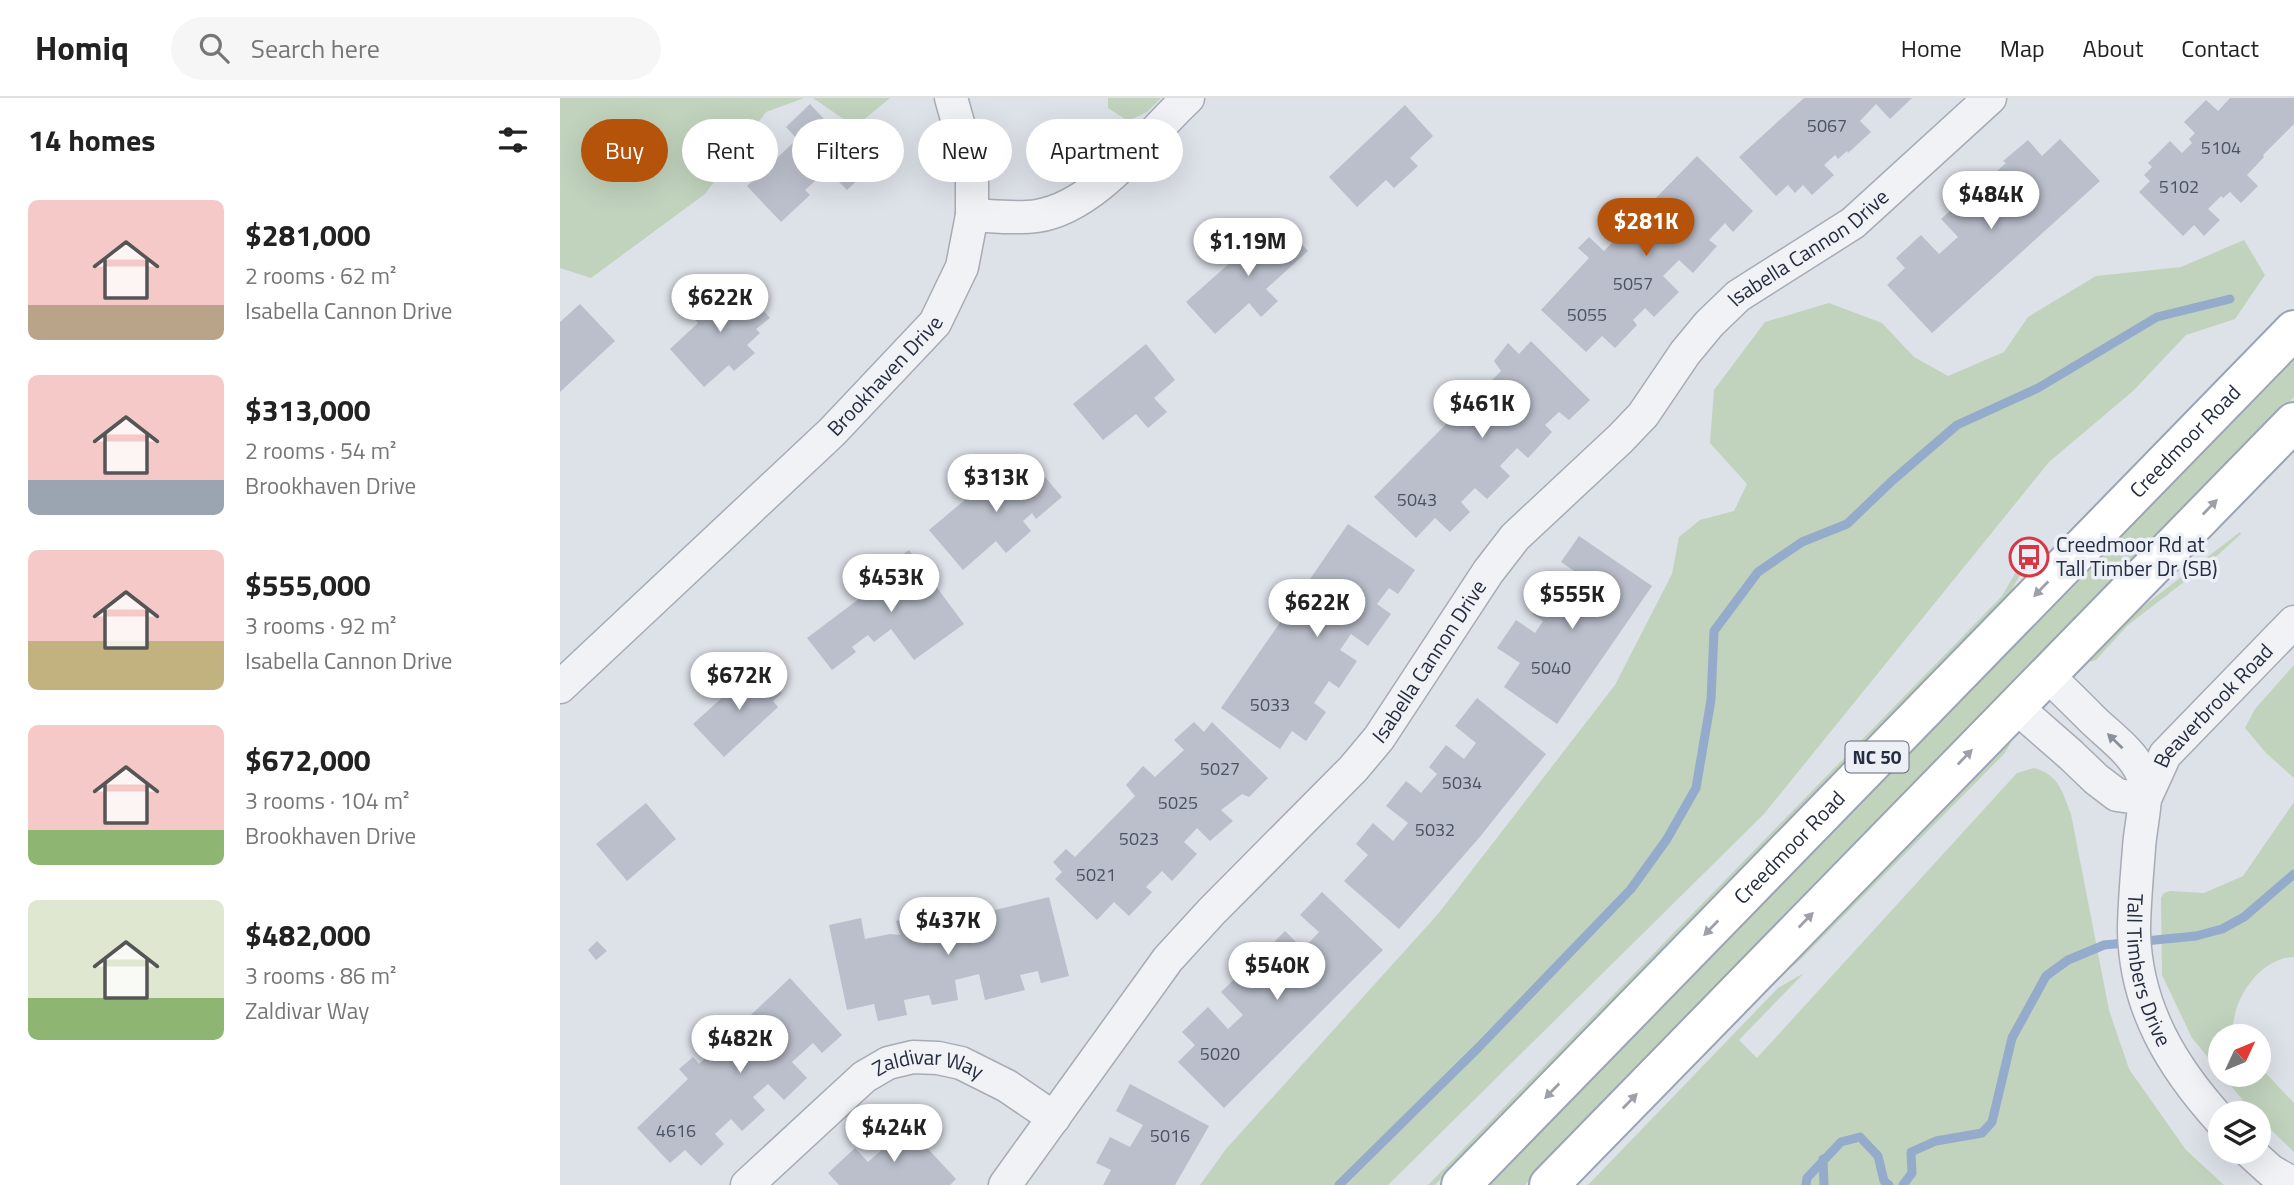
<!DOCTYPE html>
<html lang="en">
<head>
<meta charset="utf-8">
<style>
  :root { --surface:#fff; --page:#f6f6f6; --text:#222; --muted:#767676; --line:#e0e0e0; --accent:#b45309 }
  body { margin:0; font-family:"Titillium Web",sans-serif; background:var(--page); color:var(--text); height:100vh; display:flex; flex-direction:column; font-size:26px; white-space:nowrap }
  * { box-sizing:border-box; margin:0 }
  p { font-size:23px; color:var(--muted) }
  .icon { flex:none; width:38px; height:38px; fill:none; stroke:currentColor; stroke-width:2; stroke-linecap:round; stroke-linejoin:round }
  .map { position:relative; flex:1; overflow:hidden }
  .sheet { display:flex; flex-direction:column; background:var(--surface); width:560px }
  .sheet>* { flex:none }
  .guide { position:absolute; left:21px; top:21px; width:665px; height:63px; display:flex; gap:14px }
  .needle { width:46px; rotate:46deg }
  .buttons { position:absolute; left:1648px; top:926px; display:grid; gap:14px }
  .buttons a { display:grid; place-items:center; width:63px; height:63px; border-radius:50%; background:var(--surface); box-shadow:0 7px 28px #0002; font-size:35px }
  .price { position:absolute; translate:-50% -60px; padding:0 16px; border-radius:24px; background:#fff; color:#222; font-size:23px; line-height:46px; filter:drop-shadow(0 2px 4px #0008) }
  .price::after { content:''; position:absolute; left:50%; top:42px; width:21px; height:16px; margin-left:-10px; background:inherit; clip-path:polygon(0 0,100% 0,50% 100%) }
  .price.on { background:var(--accent); color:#fff }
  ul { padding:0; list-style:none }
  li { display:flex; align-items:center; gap:21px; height:175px; padding:0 28px }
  li span { display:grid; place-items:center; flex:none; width:196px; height:140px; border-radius:10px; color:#555 }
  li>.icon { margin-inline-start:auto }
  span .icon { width:84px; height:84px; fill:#fffc; stroke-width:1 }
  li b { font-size:30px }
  h2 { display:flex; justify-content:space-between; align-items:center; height:84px; padding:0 28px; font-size:30px }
  .chip { padding:0 24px; border-radius:32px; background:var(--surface); box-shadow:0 7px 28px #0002; font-size:24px; line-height:63px }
  .chip.on { background:var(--accent); color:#fff }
  header { display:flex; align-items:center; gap:42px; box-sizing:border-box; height:98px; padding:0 35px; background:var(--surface); border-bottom:2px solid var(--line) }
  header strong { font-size:33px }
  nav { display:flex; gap:38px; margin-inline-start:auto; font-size:24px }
  .search { width:490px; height:63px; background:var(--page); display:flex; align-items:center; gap:18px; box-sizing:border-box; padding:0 24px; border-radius:38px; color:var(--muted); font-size:26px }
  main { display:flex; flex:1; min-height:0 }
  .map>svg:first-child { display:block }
</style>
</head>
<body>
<header>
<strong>Homiq</strong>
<div class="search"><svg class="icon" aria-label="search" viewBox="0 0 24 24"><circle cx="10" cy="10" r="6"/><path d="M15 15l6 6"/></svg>Search here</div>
<nav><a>Home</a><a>Map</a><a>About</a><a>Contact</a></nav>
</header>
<main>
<section class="sheet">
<h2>14 homes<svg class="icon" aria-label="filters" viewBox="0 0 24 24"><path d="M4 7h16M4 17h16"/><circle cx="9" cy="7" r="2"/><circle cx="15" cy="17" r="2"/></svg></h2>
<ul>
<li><span style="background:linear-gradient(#f6c9c9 75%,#b9a48a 0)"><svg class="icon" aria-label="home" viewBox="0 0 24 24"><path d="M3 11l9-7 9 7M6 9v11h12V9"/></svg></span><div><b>$281,000</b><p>2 rooms · 62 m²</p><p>Isabella Cannon Drive</p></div></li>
<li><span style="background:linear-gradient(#f6c9c9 75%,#9aa5b1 0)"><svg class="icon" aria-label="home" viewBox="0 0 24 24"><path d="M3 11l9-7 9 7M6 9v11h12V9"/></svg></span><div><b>$313,000</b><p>2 rooms · 54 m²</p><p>Brookhaven Drive</p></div></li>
<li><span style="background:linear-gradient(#f6c9c9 65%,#c2b280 0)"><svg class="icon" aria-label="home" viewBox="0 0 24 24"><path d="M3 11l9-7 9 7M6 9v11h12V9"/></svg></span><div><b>$555,000</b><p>3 rooms · 92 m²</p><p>Isabella Cannon Drive</p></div></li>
<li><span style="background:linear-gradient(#f6c9c9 75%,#8fb573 0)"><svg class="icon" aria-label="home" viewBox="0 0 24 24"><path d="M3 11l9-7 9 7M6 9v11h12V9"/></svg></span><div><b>$672,000</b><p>3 rooms · 104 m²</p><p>Brookhaven Drive</p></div></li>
<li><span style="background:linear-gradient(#dfe7d0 70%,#8fb573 0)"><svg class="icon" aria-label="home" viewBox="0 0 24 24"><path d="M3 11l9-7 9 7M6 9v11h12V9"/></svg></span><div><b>$482,000</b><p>3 rooms · 86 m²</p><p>Zaldivar Way</p></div></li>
</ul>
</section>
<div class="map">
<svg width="1734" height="1087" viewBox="0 0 1734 1087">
  <rect width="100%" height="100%" fill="#dde1e8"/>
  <path fill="#c1d3bd" d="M0 0H244L206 14 145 96 31 180 0 170Z
    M253 0H330L295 29Z
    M548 0H601L587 14 568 23 548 10Z
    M1684 142 1705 177 1675 221 1626 237 1573 293 1489 364 1204 716 828 1087H640L666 1051 878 816 1055 587 1112 476 1119 439 1140 422 1174 413 1187 386 1150 345 1154 292 1205 224 1269 205 1322 225 1354 259 1388 278 1444 254 1468 219 1536 178 1621 169Z
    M1734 254V299L965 1087H926Z
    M1680 434 1681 436 1650 464 1568 527 1536 562 1530 564 1532 557 1564 523Z
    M1480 443 1445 503 875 1087H868L1442 498 1465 458Z
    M1734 567V680L1706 655 1685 630 1695 611Z
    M1451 645 1444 656 1240 862 1209 888 1444 648Z
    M1474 670C1499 677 1502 693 1511 716L1549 912 1569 971 1626 1052 1664 1087H1028L1218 890 1244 875 1179 942 1197 960 1457 675Z
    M1734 704V859C1698 860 1670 905 1673 938H1661V975L1632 940 1602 877 1601 800 1604 795 1610 793 1644 795 1683 778Z
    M1699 968 1734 1005V1054L1699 1020V1015H1695L1691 1012 1662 977 1699 976Z"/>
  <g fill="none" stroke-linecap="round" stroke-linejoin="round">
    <path stroke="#95abcb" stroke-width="9" d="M1263 1061 1264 1087
      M779 1087 919 949 1071 791 1107 741 1136 690 1151 602 1154 533 1198 474 1242 444 1287 426 1333 382 1397 327 1478 290 1597 219 1670 201
      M1246 1087 1247 1080 1281 1044 1300 1039 1318 1058 1324 1083 1329 1087
      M1343 1087 1352 1075 1351 1054 1376 1043 1422 1035 1432 1024 1452 940 1486 878 1508 862 1544 847 1636 838 1662 831 1684 819 1734 776"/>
  </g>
  <path fill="#babfcb" d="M1244 0H1352L1330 21 1316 6 1300 23 1311 34 1288 55 1287 53 1278 61 1275 57 1264 67 1274 77 1252 97 1243 87 1235 95 1228 87 1216 98 1179 59Z
    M1670 0H1734V26L1703 57 1704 59 1687 77 1698 88 1681 105 1670 94 1663 100 1661 98 1648 111 1660 122 1644 138 1634 127 1623 138 1579 94 1590 83 1584 77 1592 69 1588 65 1610 43 1622 55 1632 45 1629 41 1635 35 1624 24 1646 2 1658 13Z
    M250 6 282 40 286 37 314 67 287 92 267 72 245 92 250 97 221 124 187 88 237 41 226 29Z
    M845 7 873 38 850 60 858 68 834 90 826 82 797 109 769 79Z
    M1500 41 1540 83 1372 235 1327 187 1345 170 1336 160 1361 137 1379 156 1398 139 1381 121 1404 100 1415 112 1435 94 1426 83 1446 65 1443 63 1468 42 1482 58Z
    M1137 58 1193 113 1173 134 1165 125 1149 142 1157 148 1133 175 1119 162 1103 178 1119 194 1094 219 1085 210 1073 222 1077 227 1055 250 1042 238 1026 254 981 212 1029 160 1018 150 1029 139 1044 153Z
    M719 121 748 153 706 191 718 203 701 219 689 205 655 236 626 204Z
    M155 189 167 203 182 189 210 220 196 231 200 235 187 247 195 255 174 273 169 267 144 289 110 251 138 225 128 213Z
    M20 206 55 243 0 294V224Z
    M971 243 1030 302 1009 322 999 314 985 327 992 334 968 360 957 350 940 368 950 378 927 401 915 390 901 404 910 414 890 434 875 420 856 440 814 399 900 312 891 303 905 289 915 299 941 273 934 263 948 245 959 256Z
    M586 246 615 282 594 300 607 314 588 330 576 316 543 342 513 306Z
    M467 358 502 399 476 421 472 415 463 423 471 433 446 455 436 443 403 472 369 432 425 385 429 390Z
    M788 426 855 472 838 496 829 490 817 506 831 516 808 548 791 536 780 552 797 563 779 590 769 583 754 605 766 614 746 643 732 633 720 651 661 610Z
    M1019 438 1092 488 997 626 944 589 960 565 937 550 956 522 975 535 983 523 972 516 994 484 1011 496 1023 479 1001 464Z
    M349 452 404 526 354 562 331 531 314 544 308 537 292 549 296 554 272 572 247 540 316 488 310 480Z
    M197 568 222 595 213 603 218 609 164 659 133 626Z
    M917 600 986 656 919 740 839 831 784 783 808 757 796 746 813 725 833 743 848 725 826 708 846 683 861 695 877 676 869 669 886 647 904 661 916 645 895 628Z
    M634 624 644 634 652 624 708 680 689 699 682 696 661 712 673 723 650 743 637 730 624 744 637 756 612 783 602 773 586 789 592 794 569 818 554 804 537 822 495 781 502 774 493 764 506 751 515 759 575 698 566 687 583 668 595 679 624 652 614 642Z
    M86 705 116 741 67 783 36 746Z
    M762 794 823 852 664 1010 618 964 635 947 622 934 648 909 668 931 683 917 661 894 689 867 700 879 719 860 709 849 725 833 743 851 759 834 740 817Z
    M489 799 509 878 481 885 478 873 460 877 465 892 425 902 419 876 395 882 398 902 372 907 369 897 344 902 347 917 318 923 314 906 287 912 269 827 301 820 305 841 330 836 340 837 336 823 355 819 360 830Z
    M37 843 47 853 36 862 28 852Z
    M230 880 282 937 262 955 253 945 232 964 247 980 224 1002 208 986 193 999 205 1012 182 1033 171 1021 155 1036 164 1046 141 1068 125 1052 110 1065 77 1030 128 981 119 971 133 959 139 966Z
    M570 986 649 1028 615 1087H543L551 1072 536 1065 550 1039 570 1049 583 1027 556 1013Z
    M343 1024 396 1081 390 1087H279L268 1075 295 1050 308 1064 327 1047 323 1043Z"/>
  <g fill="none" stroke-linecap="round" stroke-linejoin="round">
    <defs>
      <g id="minor">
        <path d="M391 0 412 74V117"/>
        <path id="s1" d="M1486 576C1502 591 1517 606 1532 621 1548 637 1573 654 1582 676 1590 694 1580 729 1579 750 1577 778 1574 806 1574 834 1576 910 1612 969 1661 1023"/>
        <path id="s2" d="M0 589 272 334 375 225 402 169 412 117C433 118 456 121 477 118 536 109 586 39 628 0"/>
        <path d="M1455 608 1511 657 1536 681 1557 697 1585 701"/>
        <path id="s3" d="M1585 701 1605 657 1734 524"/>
        <path d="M1690 1054 1711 1073 1734 1086"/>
        <path id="s4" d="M187 1087 304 979 328 965 353 959 378 960 401 965 447 988 494 1020"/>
        <path id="s5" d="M445 1087 608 861 652 813 793 671 819 640 928 474 955 439 1060 341 1083 317 1125 255 1149 226 1178 198 1293 125 1430 0"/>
      </g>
      <g id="major">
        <path id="s6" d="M901 1087 1734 232"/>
        <path d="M989 1087 1734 324"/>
      </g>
    </defs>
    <use href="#minor" stroke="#a6abb6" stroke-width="35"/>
    <use href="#major" stroke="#9ba4b5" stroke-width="42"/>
    <use href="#minor" stroke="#f0f2f6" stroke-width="32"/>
    <use href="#major" stroke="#fff" stroke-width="38"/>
  </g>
  <defs><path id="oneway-solid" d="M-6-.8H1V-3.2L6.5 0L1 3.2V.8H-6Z" transform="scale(1.75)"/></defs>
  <g fill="#9da0a9">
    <use href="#oneway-solid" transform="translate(1650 409) rotate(-46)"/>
    <use href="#oneway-solid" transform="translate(1481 491) rotate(134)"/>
    <use href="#oneway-solid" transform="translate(1405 659) rotate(-46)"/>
    <use href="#oneway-solid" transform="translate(1246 822) rotate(-46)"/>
    <use href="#oneway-solid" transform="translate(1151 830) rotate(134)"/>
    <use href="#oneway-solid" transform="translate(992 993) rotate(134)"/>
    <use href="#oneway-solid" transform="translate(1070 1003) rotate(-46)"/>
  </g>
  <use fill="#8a909b" href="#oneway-solid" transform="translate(1555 643) rotate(-136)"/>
  <defs>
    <symbol id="bus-ring" viewBox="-11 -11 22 22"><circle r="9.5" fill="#ecf0f6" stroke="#d83744" stroke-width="1.5"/><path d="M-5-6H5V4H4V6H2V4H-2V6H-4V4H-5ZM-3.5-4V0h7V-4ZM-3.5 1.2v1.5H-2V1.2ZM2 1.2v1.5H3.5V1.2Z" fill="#d83744"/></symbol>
  </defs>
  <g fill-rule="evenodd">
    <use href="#bus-ring" x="1447" y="437" width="44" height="44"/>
  </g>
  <g text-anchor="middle" stroke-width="7" stroke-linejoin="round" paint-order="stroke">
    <g font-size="18" fill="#4a5263">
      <text x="1267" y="34">5067</text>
      <text x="1661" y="56">5104</text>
      <text x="1619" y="95">5102</text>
      <text x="1073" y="192">5057</text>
      <text x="1027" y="223">5055</text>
      <text x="857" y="408">5043</text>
      <text x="991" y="576">5040</text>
      <text x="710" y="613">5033</text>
      <text x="660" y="677">5027</text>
      <text x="902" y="691">5034</text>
      <text x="618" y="711">5025</text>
      <text x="875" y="738">5032</text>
      <text x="579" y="747">5023</text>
      <text x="536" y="783">5021</text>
      <text x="660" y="962">5020</text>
      <text x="116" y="1039">4616</text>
      <text x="610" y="1044">5016</text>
    </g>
    <rect fill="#ecf0f6" stroke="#616877" stroke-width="2" x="1285.5" y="643.5" width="63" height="31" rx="5"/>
    <g font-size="19" font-weight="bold" fill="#252d40">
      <text x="1317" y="666">NC 50</text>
    </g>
    <g font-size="21" fill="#252d40" stroke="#ecf0f6">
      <text dy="7" stroke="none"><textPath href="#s5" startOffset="1242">Isabella Cannon Drive</textPath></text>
      <text dy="7" stroke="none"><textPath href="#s2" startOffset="450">Brookhaven Drive</textPath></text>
      <text dy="7" stroke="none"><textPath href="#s6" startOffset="1038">Creedmoor Road</textPath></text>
      <text dy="7" stroke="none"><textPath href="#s5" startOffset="676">Isabella Cannon Drive</textPath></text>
      <text dy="7" stroke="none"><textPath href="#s3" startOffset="117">Beaverbrook Road</textPath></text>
      <text dy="7" stroke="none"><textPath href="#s6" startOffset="471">Creedmoor Road</textPath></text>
      <text dy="7" stroke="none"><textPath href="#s1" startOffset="338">Tall Timbers Drive</textPath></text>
      <text dy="7" stroke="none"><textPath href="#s4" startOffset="228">Zaldivar Way</textPath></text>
    </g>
    <g font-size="21" fill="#252d40" stroke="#ecf0f6" text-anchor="start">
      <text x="1496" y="454">Creedmoor Rd at<tspan x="1496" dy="24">Tall Timber Dr (SB)</tspan></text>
    </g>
  </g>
</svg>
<div class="buttons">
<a><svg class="needle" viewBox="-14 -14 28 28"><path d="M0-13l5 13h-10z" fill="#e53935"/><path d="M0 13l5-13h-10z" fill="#767676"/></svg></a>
<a><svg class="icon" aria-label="layers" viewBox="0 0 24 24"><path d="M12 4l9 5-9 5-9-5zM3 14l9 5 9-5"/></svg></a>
</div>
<b class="price" style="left:1431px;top:133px">$484K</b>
<b class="price on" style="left:1086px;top:160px">$281K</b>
<b class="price" style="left:688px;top:180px">$1.19M</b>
<b class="price" style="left:160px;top:236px">$622K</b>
<b class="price" style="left:922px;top:342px">$461K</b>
<b class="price" style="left:436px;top:416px">$313K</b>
<b class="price" style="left:331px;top:516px">$453K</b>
<b class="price" style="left:1012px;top:533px">$555K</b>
<b class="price" style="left:757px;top:541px">$622K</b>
<b class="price" style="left:179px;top:614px">$672K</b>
<b class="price" style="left:388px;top:859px">$437K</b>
<b class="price" style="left:717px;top:904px">$540K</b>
<b class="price" style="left:180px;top:977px">$482K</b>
<b class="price" style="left:334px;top:1066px">$424K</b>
<div class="guide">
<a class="chip on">Buy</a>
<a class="chip">Rent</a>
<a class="chip">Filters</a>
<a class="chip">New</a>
<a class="chip">Apartment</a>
</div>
</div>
</main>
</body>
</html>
